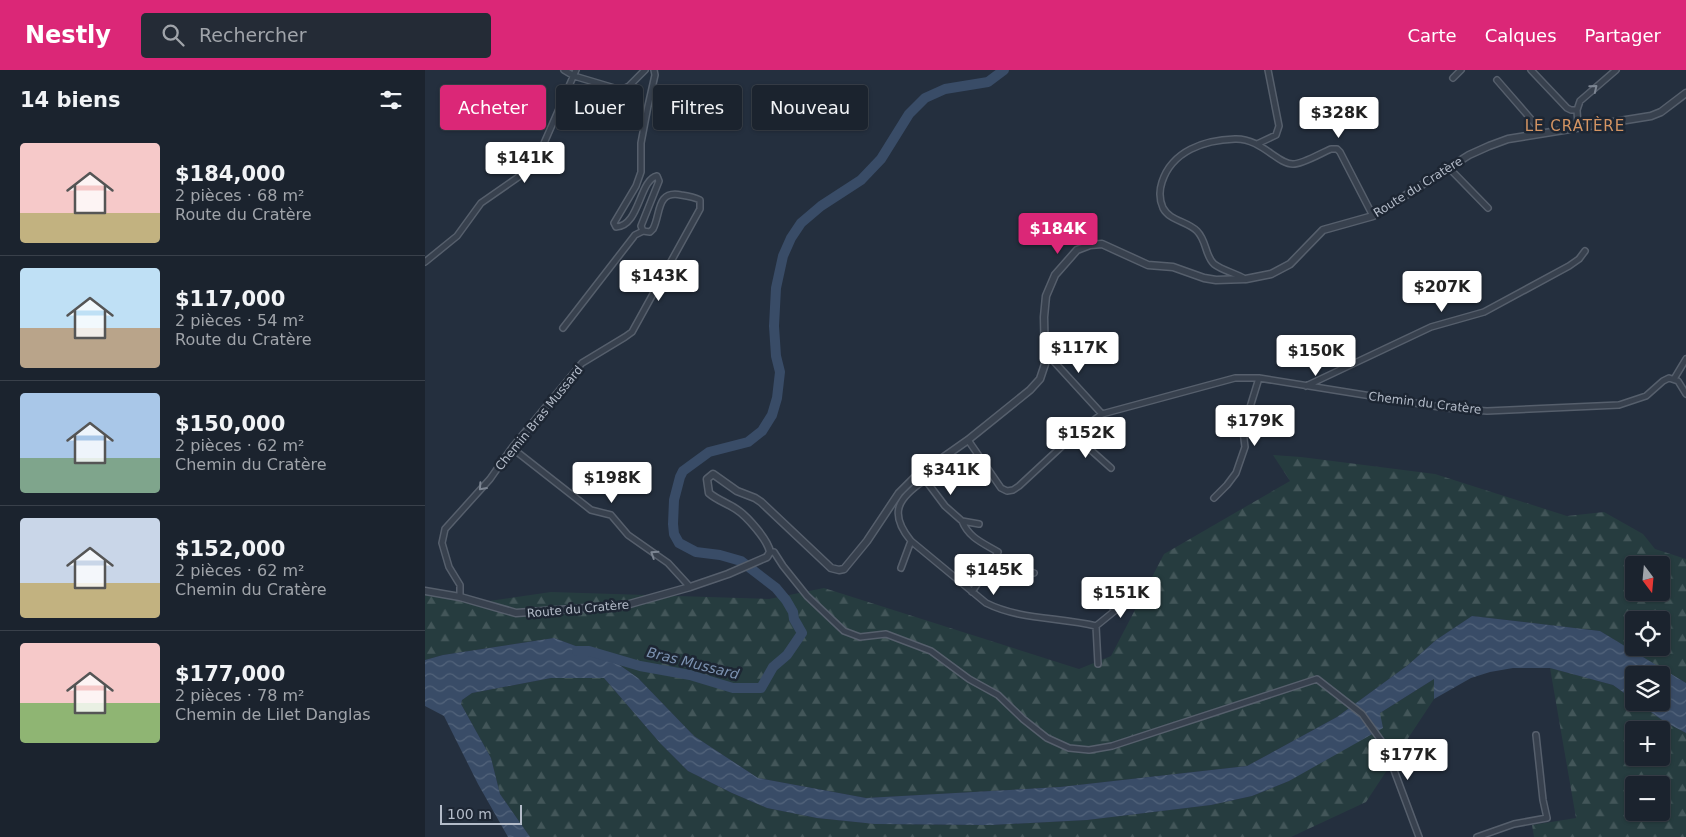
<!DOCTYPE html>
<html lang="fr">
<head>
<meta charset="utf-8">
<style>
  :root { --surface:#1b232e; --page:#242b36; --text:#f1f3f6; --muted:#a0a4aa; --line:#39404a; --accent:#db2777 }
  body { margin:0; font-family:"DejaVu Sans",sans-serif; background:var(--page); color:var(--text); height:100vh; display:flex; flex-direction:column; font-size:19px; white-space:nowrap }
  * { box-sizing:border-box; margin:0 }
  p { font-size:16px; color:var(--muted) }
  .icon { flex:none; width:28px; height:28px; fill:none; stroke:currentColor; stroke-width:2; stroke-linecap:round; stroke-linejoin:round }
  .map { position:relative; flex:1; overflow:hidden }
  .sheet { display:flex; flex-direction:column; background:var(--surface); width:425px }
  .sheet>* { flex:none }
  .banner { position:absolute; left:15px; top:15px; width:475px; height:45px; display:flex; gap:10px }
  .needle { width:32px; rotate:164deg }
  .fabs { position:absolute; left:1200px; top:486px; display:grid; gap:10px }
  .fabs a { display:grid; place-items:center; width:45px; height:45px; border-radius:5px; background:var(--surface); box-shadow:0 1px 4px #0004,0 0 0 1px var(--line); font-size:25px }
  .scale { position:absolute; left:15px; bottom:12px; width:82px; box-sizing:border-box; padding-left:5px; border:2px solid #b4bcc9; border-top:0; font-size:14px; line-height:18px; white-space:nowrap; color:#b4bcc9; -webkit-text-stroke:4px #1d2633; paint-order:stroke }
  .price { position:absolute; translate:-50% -42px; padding:0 11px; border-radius:5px; background:#fff; color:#222; font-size:16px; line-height:32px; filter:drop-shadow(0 1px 2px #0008) }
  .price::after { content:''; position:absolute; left:50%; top:30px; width:15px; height:11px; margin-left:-8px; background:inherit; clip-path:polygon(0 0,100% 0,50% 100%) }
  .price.active { background:var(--accent); color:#fff }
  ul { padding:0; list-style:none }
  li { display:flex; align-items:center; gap:15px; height:125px; padding:0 20px }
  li+li { border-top:1px solid var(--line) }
  li span { display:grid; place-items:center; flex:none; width:140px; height:100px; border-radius:5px; color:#555 }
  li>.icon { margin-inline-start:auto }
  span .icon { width:60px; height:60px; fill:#fffc; stroke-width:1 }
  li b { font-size:21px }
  h2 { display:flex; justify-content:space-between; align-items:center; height:60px; padding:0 20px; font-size:21px }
  .tag { padding:0 18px; border-radius:5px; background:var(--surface); box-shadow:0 1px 4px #0004,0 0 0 1px var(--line); font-size:18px; line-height:45px }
  .tag.active { background:var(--accent); color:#fff }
  header { display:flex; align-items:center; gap:30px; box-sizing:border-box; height:70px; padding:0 25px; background:var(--accent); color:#fff }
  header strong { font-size:24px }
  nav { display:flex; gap:28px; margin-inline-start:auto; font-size:18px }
  .search { width:350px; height:45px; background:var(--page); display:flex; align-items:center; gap:12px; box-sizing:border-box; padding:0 18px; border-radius:5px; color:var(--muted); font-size:19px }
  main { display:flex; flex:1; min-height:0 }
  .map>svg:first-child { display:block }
</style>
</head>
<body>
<header>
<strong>Nestly</strong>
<div class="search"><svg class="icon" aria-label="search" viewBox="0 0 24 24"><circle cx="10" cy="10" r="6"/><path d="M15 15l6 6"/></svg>Rechercher</div>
<nav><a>Carte</a><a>Calques</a><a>Partager</a></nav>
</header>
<main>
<section class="sheet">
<h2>14 biens<svg class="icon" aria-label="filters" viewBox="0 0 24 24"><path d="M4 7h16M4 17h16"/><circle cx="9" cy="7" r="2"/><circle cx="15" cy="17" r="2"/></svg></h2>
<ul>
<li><span style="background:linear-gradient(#f6c9c9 70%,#c2b280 0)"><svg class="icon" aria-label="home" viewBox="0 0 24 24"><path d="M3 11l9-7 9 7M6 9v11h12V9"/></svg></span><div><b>$184,000</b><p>2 pièces · 68 m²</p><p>Route du Cratère</p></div></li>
<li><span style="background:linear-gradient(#bfe0f5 60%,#b9a48a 0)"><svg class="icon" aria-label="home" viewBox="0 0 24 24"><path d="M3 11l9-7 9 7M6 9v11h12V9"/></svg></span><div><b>$117,000</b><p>2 pièces · 54 m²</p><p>Route du Cratère</p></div></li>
<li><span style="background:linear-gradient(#a9c7e8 65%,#7fa58c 0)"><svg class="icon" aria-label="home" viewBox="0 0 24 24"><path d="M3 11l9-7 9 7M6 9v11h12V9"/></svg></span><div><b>$150,000</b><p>2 pièces · 62 m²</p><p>Chemin du Cratère</p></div></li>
<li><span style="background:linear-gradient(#c9d6e8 65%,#c2b280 0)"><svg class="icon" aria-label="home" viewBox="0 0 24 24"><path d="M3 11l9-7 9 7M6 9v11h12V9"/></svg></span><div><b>$152,000</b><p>2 pièces · 62 m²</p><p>Chemin du Cratère</p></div></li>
<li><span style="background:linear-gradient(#f6c9c9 60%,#8fb573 0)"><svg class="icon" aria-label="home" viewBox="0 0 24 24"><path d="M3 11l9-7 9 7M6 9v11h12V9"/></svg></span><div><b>$177,000</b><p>2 pièces · 78 m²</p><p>Chemin de Lilet Danglas</p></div></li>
</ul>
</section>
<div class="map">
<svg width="1261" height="767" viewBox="0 0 1261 767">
  <defs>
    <pattern id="forest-firs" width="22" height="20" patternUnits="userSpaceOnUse" patternTransform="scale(1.25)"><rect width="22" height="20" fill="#263c3f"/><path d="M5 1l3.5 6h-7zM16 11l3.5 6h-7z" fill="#435659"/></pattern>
    <pattern id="water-waves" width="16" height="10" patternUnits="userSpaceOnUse" patternTransform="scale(1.25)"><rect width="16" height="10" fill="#394c67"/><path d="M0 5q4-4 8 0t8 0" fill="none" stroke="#53647b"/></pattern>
  </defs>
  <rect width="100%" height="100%" fill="#242f3e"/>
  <path fill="url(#forest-firs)" fill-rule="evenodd" d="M848 385 876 387 1010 404 1142 446 1179 442 1218 464 1230 479 1261 489V613L1175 561 1047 546 1011 570 983 595 912 647 822 696 635 717 441 728 333 708 269 666 213 608 186 589 129 568 18 585 0 590V522L57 532 126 522 344 529 399 518 654 599 686 586 739 484 865 411ZM1209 495H1236V522H1209ZM1209 550H1236V578H1209Z
    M1125 598 1188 615 1209 630V632L1213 633 1240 652 1261 663V767H1109L1107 755 1151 748ZM1209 660H1236V688H1209ZM1209 715H1236V742H1209Z
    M126 608H179L235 673 263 701 307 723 342 738 392 748 450 754 566 755 662 750 786 735 827 726 864 711 955 643 1009 609V629L941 732 866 767H105L75 724 66 688 36 634 37 630 47 623Z"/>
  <path fill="url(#water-waves)" d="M1047 546 1175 561 1261 613V663L1240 652 1213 633 1236 632V605H1209V630L1188 615 1125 598H1088L1065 602 1046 608 1009 629V609L955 643 958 658 864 711 827 726 786 735 662 750 566 755 450 754 392 748 342 738 307 723 263 701 235 673 179 608H126L47 623 37 630 36 634 66 688 75 724 105 767H83L53 714 19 646 0 636V590L18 585 129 568 186 589 213 608 269 666 333 708 441 728 635 717 822 696 912 647 983 595 1011 570Z"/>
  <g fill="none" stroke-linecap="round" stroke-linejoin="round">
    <path stroke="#394c67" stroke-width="10" d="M152 581H164L215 596 265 605 308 618H336L348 597 362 585 377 563 369 549 368 542 361 530 351 518 316 491 295 485 271 482 254 473 249 464 248 454 249 430 255 407 258 401 284 382 323 372 337 361 347 345 352 328 355 302 351 286 349 256 351 218 358 186 366 168 376 153 396 136 436 110 456 89 484 44 500 28 520 19 563 12 579 0"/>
    <defs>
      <path id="minor" d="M139 0 149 6 196 20 204 16 220 0
        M1106 0 1142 38 1146 40H1152
        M1028 8 1036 0
        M1072 10 1118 63
        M1153 57 1152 40 1155 31 1191 0
        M832 74 851 65 854 56 843 0
        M1024 98 1063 138
        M218 161 216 156 234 111 232 106C214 110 215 156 191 157L189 153 211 116 216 102V73L223 36 230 5 229 0
        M0 192 32 166 56 133 102 101 113 87 151 0
        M820 209C811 203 798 201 789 194 780 186 782 171 772 161 762 151 745 151 738 138 734 129 734 121 737 112 747 81 779 70 810 69 836 68 852 94 868 94 878 94 896 83 906 79H912L915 82 948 146
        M620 285H623L677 344
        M1249 309 1261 289
        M881 316 1006 257 1059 242 1144 196 1154 189 1160 181
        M649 365 686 398
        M543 370 576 418 582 421 588 420 594 416 649 365 677 344 810 308H834L1021 338 1062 341 1194 335 1221 326 1238 311 1244 308 1253 311 1261 324
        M87 378 166 440 186 445 203 465 243 493 265 517
        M499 408 520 436 537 451 554 454
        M500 410C473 428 463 443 486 471L561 533C595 550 634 547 671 556L673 594
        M789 428 802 415 811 403 820 377 818 360 834 308
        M537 451C544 468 558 473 573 482L547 522
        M345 482H349L358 496 382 526 419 561 435 567 461 564 506 581 544 609 573 625 598 649 622 668 644 678 664 680 687 676 892 609 937 644 960 676 994 767
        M568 490 609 503
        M476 498 486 471
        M678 526 690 540
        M35 527V515L24 497 17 473 20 459 65 409 86 379 157 293 200 267 207 262 275 139V130C269 127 263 126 256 125 231 120 236 144 228 159L225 162 218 161 210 165 138 258
        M671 556 708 526
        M1052 767 1089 754 1122 748 1118 730 1111 665"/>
      <path id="tertiary" d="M0 521 35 527 91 543 175 537H194L265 517 303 504 342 487 345 482C343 470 322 446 311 439 302 433 292 430 284 423L282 409 288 404 312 421 330 428 336 432 406 498 414 500 419 499 442 471 474 423 489 408 543 370 605 320 615 309 620 294 619 247 621 226 630 205 652 180 665 175 677 174 723 195 748 197 779 208 791 210 821 209 846 204 865 194 898 160 948 146 1044 85 1064 76 1083 69 1226 46 1236 42 1261 23"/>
    </defs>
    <use href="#minor" stroke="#565f6c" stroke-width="8"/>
    <use href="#tertiary" stroke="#565f6c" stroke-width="9"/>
    <use href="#minor" stroke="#38414e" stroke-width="5"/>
    <use href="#tertiary" stroke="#38414e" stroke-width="6"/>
  </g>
  <defs><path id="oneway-chevron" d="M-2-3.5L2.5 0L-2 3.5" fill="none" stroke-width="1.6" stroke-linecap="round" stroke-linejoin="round" transform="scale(1.25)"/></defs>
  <g stroke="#7c8592">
    <use href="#oneway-chevron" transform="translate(1169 18) rotate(-39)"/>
    <use href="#oneway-chevron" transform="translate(57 417) rotate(132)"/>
    <use href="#oneway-chevron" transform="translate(229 484) rotate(-147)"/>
  </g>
  <g text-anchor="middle" stroke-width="5" stroke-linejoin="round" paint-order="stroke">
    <g font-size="12" fill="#b4bcc9" stroke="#1d2633">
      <text transform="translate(993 117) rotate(-32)" y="4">Route du Cratère</text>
      <text transform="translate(1000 333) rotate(7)" y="4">Chemin du Cratère</text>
      <text transform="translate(114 348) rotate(-51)" y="4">Chemin Bras Mussard</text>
      <text transform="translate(153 539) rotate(-5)" y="4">Route du Cratère</text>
    </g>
    <g font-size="14" font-style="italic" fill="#7c92b1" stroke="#1d2633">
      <text transform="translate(268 593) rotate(14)" y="5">Bras Mussard</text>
    </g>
    <g font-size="15" letter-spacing="1" fill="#d59563" stroke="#1d2633">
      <text x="1150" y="61">LE CRATÈRE</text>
    </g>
  </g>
</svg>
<div class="fabs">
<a><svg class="needle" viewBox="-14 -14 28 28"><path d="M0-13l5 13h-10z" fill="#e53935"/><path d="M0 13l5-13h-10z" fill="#a0a4aa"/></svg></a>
<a><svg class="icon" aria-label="locate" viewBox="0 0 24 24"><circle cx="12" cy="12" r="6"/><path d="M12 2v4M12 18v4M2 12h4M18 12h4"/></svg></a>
<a><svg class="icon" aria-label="layers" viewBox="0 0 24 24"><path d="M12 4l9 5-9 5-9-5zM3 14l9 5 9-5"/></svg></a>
<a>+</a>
<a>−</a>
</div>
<div class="scale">100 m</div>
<b class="price" style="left:914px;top:69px">$328K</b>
<b class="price" style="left:100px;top:114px">$141K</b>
<b class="price active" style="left:633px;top:185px">$184K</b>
<b class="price" style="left:234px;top:232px">$143K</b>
<b class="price" style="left:1017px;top:243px">$207K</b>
<b class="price" style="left:654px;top:304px">$117K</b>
<b class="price" style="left:891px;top:307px">$150K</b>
<b class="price" style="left:830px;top:377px">$179K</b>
<b class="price" style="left:661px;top:389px">$152K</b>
<b class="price" style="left:526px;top:426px">$341K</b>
<b class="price" style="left:187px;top:434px">$198K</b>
<b class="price" style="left:569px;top:526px">$145K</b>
<b class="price" style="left:696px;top:549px">$151K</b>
<b class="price" style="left:983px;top:711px">$177K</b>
<div class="banner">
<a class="tag active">Acheter</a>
<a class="tag">Louer</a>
<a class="tag">Filtres</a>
<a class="tag">Nouveau</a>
</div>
</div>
</main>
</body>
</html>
